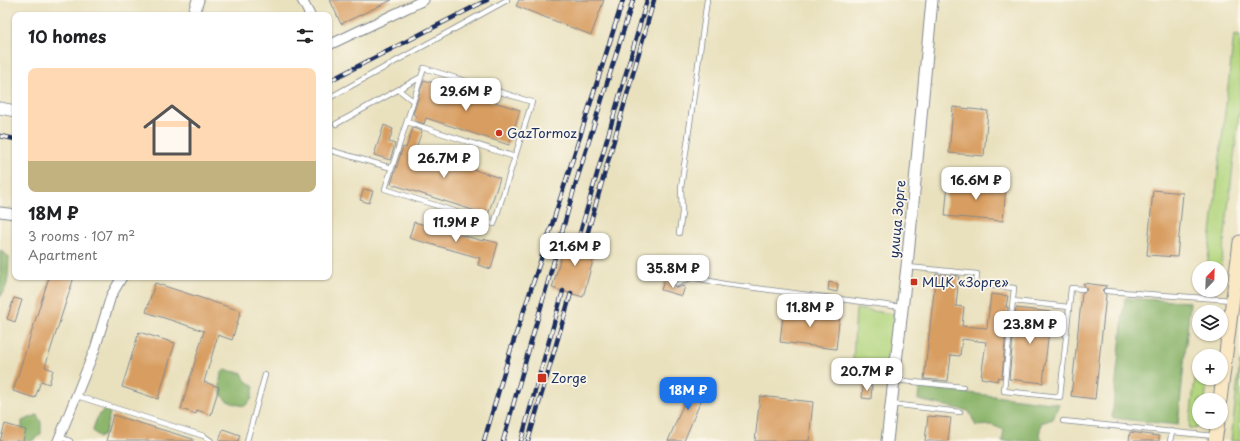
<!DOCTYPE html>
<html lang="en">
<head>
<meta charset="utf-8">
<style>
  :root { --surface:#fff; --page:#f6f6f6; --text:#202124; --muted:#757577; --line:#e0e0e0; --accent:#1a73e8 }
  body { margin:0; font-family:"Playpen Sans",sans-serif; background:var(--page); color:var(--text); height:100vh; display:flex; flex-direction:column; font-size:15px; white-space:nowrap }
  * { box-sizing:border-box; margin:0 }
  p { font-size:13px; color:var(--muted) }
  .icon { flex:none; width:22px; height:22px; fill:none; stroke:currentColor; stroke-width:2; stroke-linecap:round; stroke-linejoin:round }
  .map { position:relative; flex:1; overflow:hidden }
  .drawer { position:absolute; left:12px; top:12px; width:320px; height:268px; display:flex; flex-direction:column; background:var(--surface); border-radius:8px; box-shadow:0 1px 3px #0004 }
  .drawer>* { flex:none }
  .needle { width:26px; rotate:23deg }
  .fabs { position:absolute; left:1192px; top:261px; display:grid; gap:8px }
  .fabs a { display:grid; place-items:center; width:36px; height:36px; border-radius:50%; background:var(--surface); box-shadow:0 1px 3px #0004; font-size:20px }
  .price { position:absolute; translate:-50% -34px; padding:0 9px; border-radius:8px; background:#fff; color:#222; font-size:13px; line-height:26px; filter:drop-shadow(0 1px 2px #0008) }
  .price::after { content:''; position:absolute; left:50%; top:24px; width:12px; height:9px; margin-left:-6px; background:inherit; clip-path:polygon(0 0,100% 0,50% 100%) }
  .price.selected { background:var(--accent); color:#fff }
  ul { padding:0; list-style:none }
  li { display:grid; align-content:center; gap:8px; height:212px; padding:0 16px }
  li+li { border-top:1px solid var(--line) }
  li span { display:grid; place-items:center; height:124px; border-radius:8px; color:#555 }
  li>.icon { margin-inline-start:auto }
  span .icon { width:72px; height:72px; fill:#fffc; stroke-width:1 }
  li b { font-size:17px }
  h2 { display:flex; justify-content:space-between; align-items:center; height:48px; padding:0 16px; font-size:17px }
  .map>svg:first-child { display:block }
</style>
</head>
<body>
<div class="map">
<svg width="1240" height="441" viewBox="0 0 1240 441">
  <rect width="100%" height="100%" fill="#fbf7ec"/>
  <filter id="ink" filterUnits="userSpaceOnUse"><feTurbulence type="fractalNoise" baseFrequency=".025" numOctaves="2"/><feDisplacementMap in="SourceGraphic" scale="8" xChannelSelector="R" yChannelSelector="G"/><feConvolveMatrix kernelMatrix="1 2 1 2 8 2 1 2 1" color-interpolation-filters="sRGB"/></filter>
  <filter id="wash" filterUnits="userSpaceOnUse"><feTurbulence type="fractalNoise" baseFrequency=".012" numOctaves="4" result="noise"/><feDisplacementMap in="SourceGraphic" scale="16" xChannelSelector="R" yChannelSelector="G"/><feGaussianBlur stdDeviation="0.9" result="paint"/><feColorMatrix in="noise" values="0 0 0 0 0 0 0 0 0 0 0 0 0 0 0 0 0 1.4 0 .05"/><feComposite in="paint" operator="in"/></filter>
  <g filter="url(#wash)">
    <rect width="100%" height="100%" fill="#e9e1be"/>
    <path fill="#b2d57e" stroke="#66826e" d="M1234 35 1240 36V106L1221 268H1207Z
      M856 309 895 314 889 364 853 360Z
      M1198 354 1210 355 1199 356V378H1208L1205 400H1199V422H1202L1196 429 1189 428Z
      M1240 361V441H1231Z"/>
    <path fill="#8db66d" stroke="#547266" d="M0 250 9 257C8 272 10 285 0 297Z
      M1125 298 1190 302 1178 425 1112 418Z
      M225 370 242 373 245 380 254 387 251 400 245 406C229 403 220 401 220 384 220 378 220 373 225 370Z
      M919 387 1059 404 1053 419 1041 423 1039 436 1044 441H1002L1004 430 992 425 976 426 969 411 918 400Z
      M105 409 110 413 105 433 99 437 93 431C94 423 98 414 105 409Z
      M37 415 41 422V434L32 441H17L22 432V421Z"/>
    <g id="blocks">
      <path fill="#d89d61" d="M330 0H392L341 24Z
        M519 0H604L591 35 516 6Z
        M424 80 520 110 509 145 426 118 424 124 415 121 416 116 413 114Z
        M953 107 988 111 984 156 949 153Z
        M384 125 393 129 389 142 395 144 390 160 374 155Z
        M413 128 422 131 415 151 500 178 488 215 391 184 403 147 406 148Z
        M948 181 1006 186 1003 221 945 216Z
        M364 189 373 191 369 203 360 200Z
        M1153 190 1183 193 1177 257 1147 255Z
        M414 222 483 241V239L498 243 491 269 478 265 480 258 409 238Z
        M567 237 597 246 583 297 552 288Z
        M936 274 959 276 956 306 964 307 962 326 987 328 991 294 1008 296 1006 307H1008L1002 378 998 377 997 381 981 378 986 342 962 339 960 356 951 355 948 381 924 379Z
        M49 277H74L45 367 53 370 49 384 41 381 35 398 13 391Z
        M664 281 673 283 676 288 685 286 682 296 661 290Z
        M829 282 838 284 837 292 828 290Z
        M155 283 241 311 232 340 218 335 204 382 219 387 211 415 197 410 196 414 181 409 204 331 146 312Z
        M1083 283 1107 286 1102 290 1106 295 1095 399 1071 396 1082 293 1087 290Z
        M14 298 22 300 15 322 7 319Z
        M784 306 840 313 836 349 780 342Z
        M1016 308 1051 312 1043 383 1009 379Z
        M139 332 175 343 158 399 122 387Z
        M694 379 708 384 684 441H668Z
        M863 385 872 386 871 399 862 398Z
        M760 396 813 402 809 441H755Z
        M113 415 193 439V441H106Z
        M928 416 951 418 948 441H925Z
        M5 424 26 430 23 441H0Z
        M223 429 240 435 238 441H219Z
        M1130 432 1159 436V441H1129Z"/>
    </g>
  </g>
  <g filter="url(#ink)">
    <use href="#blocks" fill-opacity="0" stroke="#82888e" stroke-width="1"/>
    <g fill="none" stroke-linecap="round" stroke-linejoin="round">
      <defs>
        <path id="service" d="M424 68 532 102 494 224 385 189Z
          M399 90 413 101
          M329 98 507 0
          M407 122 515 157
          M336 124 421 77
          M329 150 392 168
          M679 233 682 213 681 188 707 0
          M908 267 977 274 976 284 1014 288 1004 391 1060 397 1071 288 1083 289
          M677 284 692 277 724 284 901 307
          M1106 291 1232 300
          M1013 301 1069 307
          M894 380 963 387
          M77 396 204 436 211 441
          M891 404 960 412
          M1063 421 1214 436
          M60 437 70 441
          M247 441 265 375
          M1170 441 1172 431"/>
        <path id="minor" d="M302 0 310 15
          M329 45 424 0
          M0 212 15 214
          M58 441 95 349 111 296 122 277"/>
        <path id="tertiary" d="M193 15 198 0
          M0 108 15 111
          M887 441 907 266 932 0"/>
        <path id="secondary" d="M1220 400 1240 242
          M1215 441 1218 422"/>
      </defs>
      <use href="#service" stroke="#82888e" stroke-width="6"/>
      <use href="#minor" stroke="#82888e" stroke-width="11"/>
      <use href="#tertiary" stroke="#82888e" stroke-width="13"/>
      <use href="#secondary" stroke="#82888e" stroke-width="15"/>
      <use href="#service" stroke="#fff" stroke-width="4.5"/>
      <use href="#minor" stroke="#fff" stroke-width="9"/>
      <use href="#tertiary" stroke="#fff" stroke-width="11"/>
      <use href="#secondary" stroke="#fae7c3" stroke-width="13"/>
      <defs>
        <path id="rail" d="M329 81 487 0
          M0 136 15 139
          M578 240 647 0
          M585 242 654 0
          M484 441 510 352 544 250 623 0
          M503 441 577 179 633 0
          M521 441 563 291
          M528 441 571 293"/>
      </defs>
      <use href="#rail" stroke="#1b2f5e" stroke-width="4.5"/>
      <use href="#rail" stroke="#fbf7ec" stroke-width="3" stroke-dasharray="9" stroke-linecap="butt"/>
    </g>
  </g>
  <g fill="#c8321e" stroke="#fbf7ec" stroke-width="1.5">
    <circle cx="499" cy="133" r="4"/>
    <rect x="910" y="278" width="8" height="8" rx="2"/>
    <rect x="537" y="373" width="10" height="10" rx="2"/>
  </g>
  <g text-anchor="middle" stroke-width="3.5" stroke-linejoin="round" paint-order="stroke">
    <g font-size="13" fill="#1b2f5e" stroke="#fbf7ec" text-anchor="start">
      <text x="507" y="138">GazTormoz</text>
      <text x="922" y="287">МЦК «Зорге»</text>
      <text x="551" y="383">Zorge</text>
    </g>
    <g font-size="13" fill="#1b2f5e" stroke="#fbf7ec">
      <text transform="translate(897 219) rotate(-85)" y="5">улица Зорге</text>
    </g>
  </g>
</svg>
<div class="fabs">
<a><svg class="needle" viewBox="-14 -14 28 28"><path d="M0-13l5 13h-10z" fill="#e53935"/><path d="M0 13l5-13h-10z" fill="#757577"/></svg></a>
<a><svg class="icon" aria-label="layers" viewBox="0 0 24 24"><path d="M12 4l9 5-9 5-9-5zM3 14l9 5 9-5"/></svg></a>
<a>+</a>
<a>−</a>
</div>
<b class="price" style="left:466px;top:112px">29.6M ₽</b>
<b class="price" style="left:444px;top:179px">26.7M ₽</b>
<b class="price" style="left:976px;top:201px">16.6M ₽</b>
<b class="price" style="left:456px;top:243px">11.9M ₽</b>
<b class="price" style="left:575px;top:267px">21.6M ₽</b>
<b class="price" style="left:673px;top:289px">35.8M ₽</b>
<b class="price" style="left:810px;top:328px">11.8M ₽</b>
<b class="price" style="left:1030px;top:345px">23.8M ₽</b>
<b class="price" style="left:867px;top:392px">20.7M ₽</b>
<b class="price selected" style="left:688px;top:411px">18M ₽</b>
<section class="drawer">
<h2>10 homes<svg class="icon" aria-label="filters" viewBox="0 0 24 24"><path d="M4 7h16M4 17h16"/><circle cx="9" cy="7" r="2"/><circle cx="15" cy="17" r="2"/></svg></h2>
<ul>
<li><span style="background:linear-gradient(#ffd9b3 75%,#c2b280 0)"><svg class="icon" aria-label="home" viewBox="0 0 24 24"><path d="M3 11l9-7 9 7M6 9v11h12V9"/></svg></span><div><b>18M ₽</b><p>3 rooms · 107 m²</p><p>Apartment</p></div></li>
</ul>
</section>
</div>
</body>
</html>
